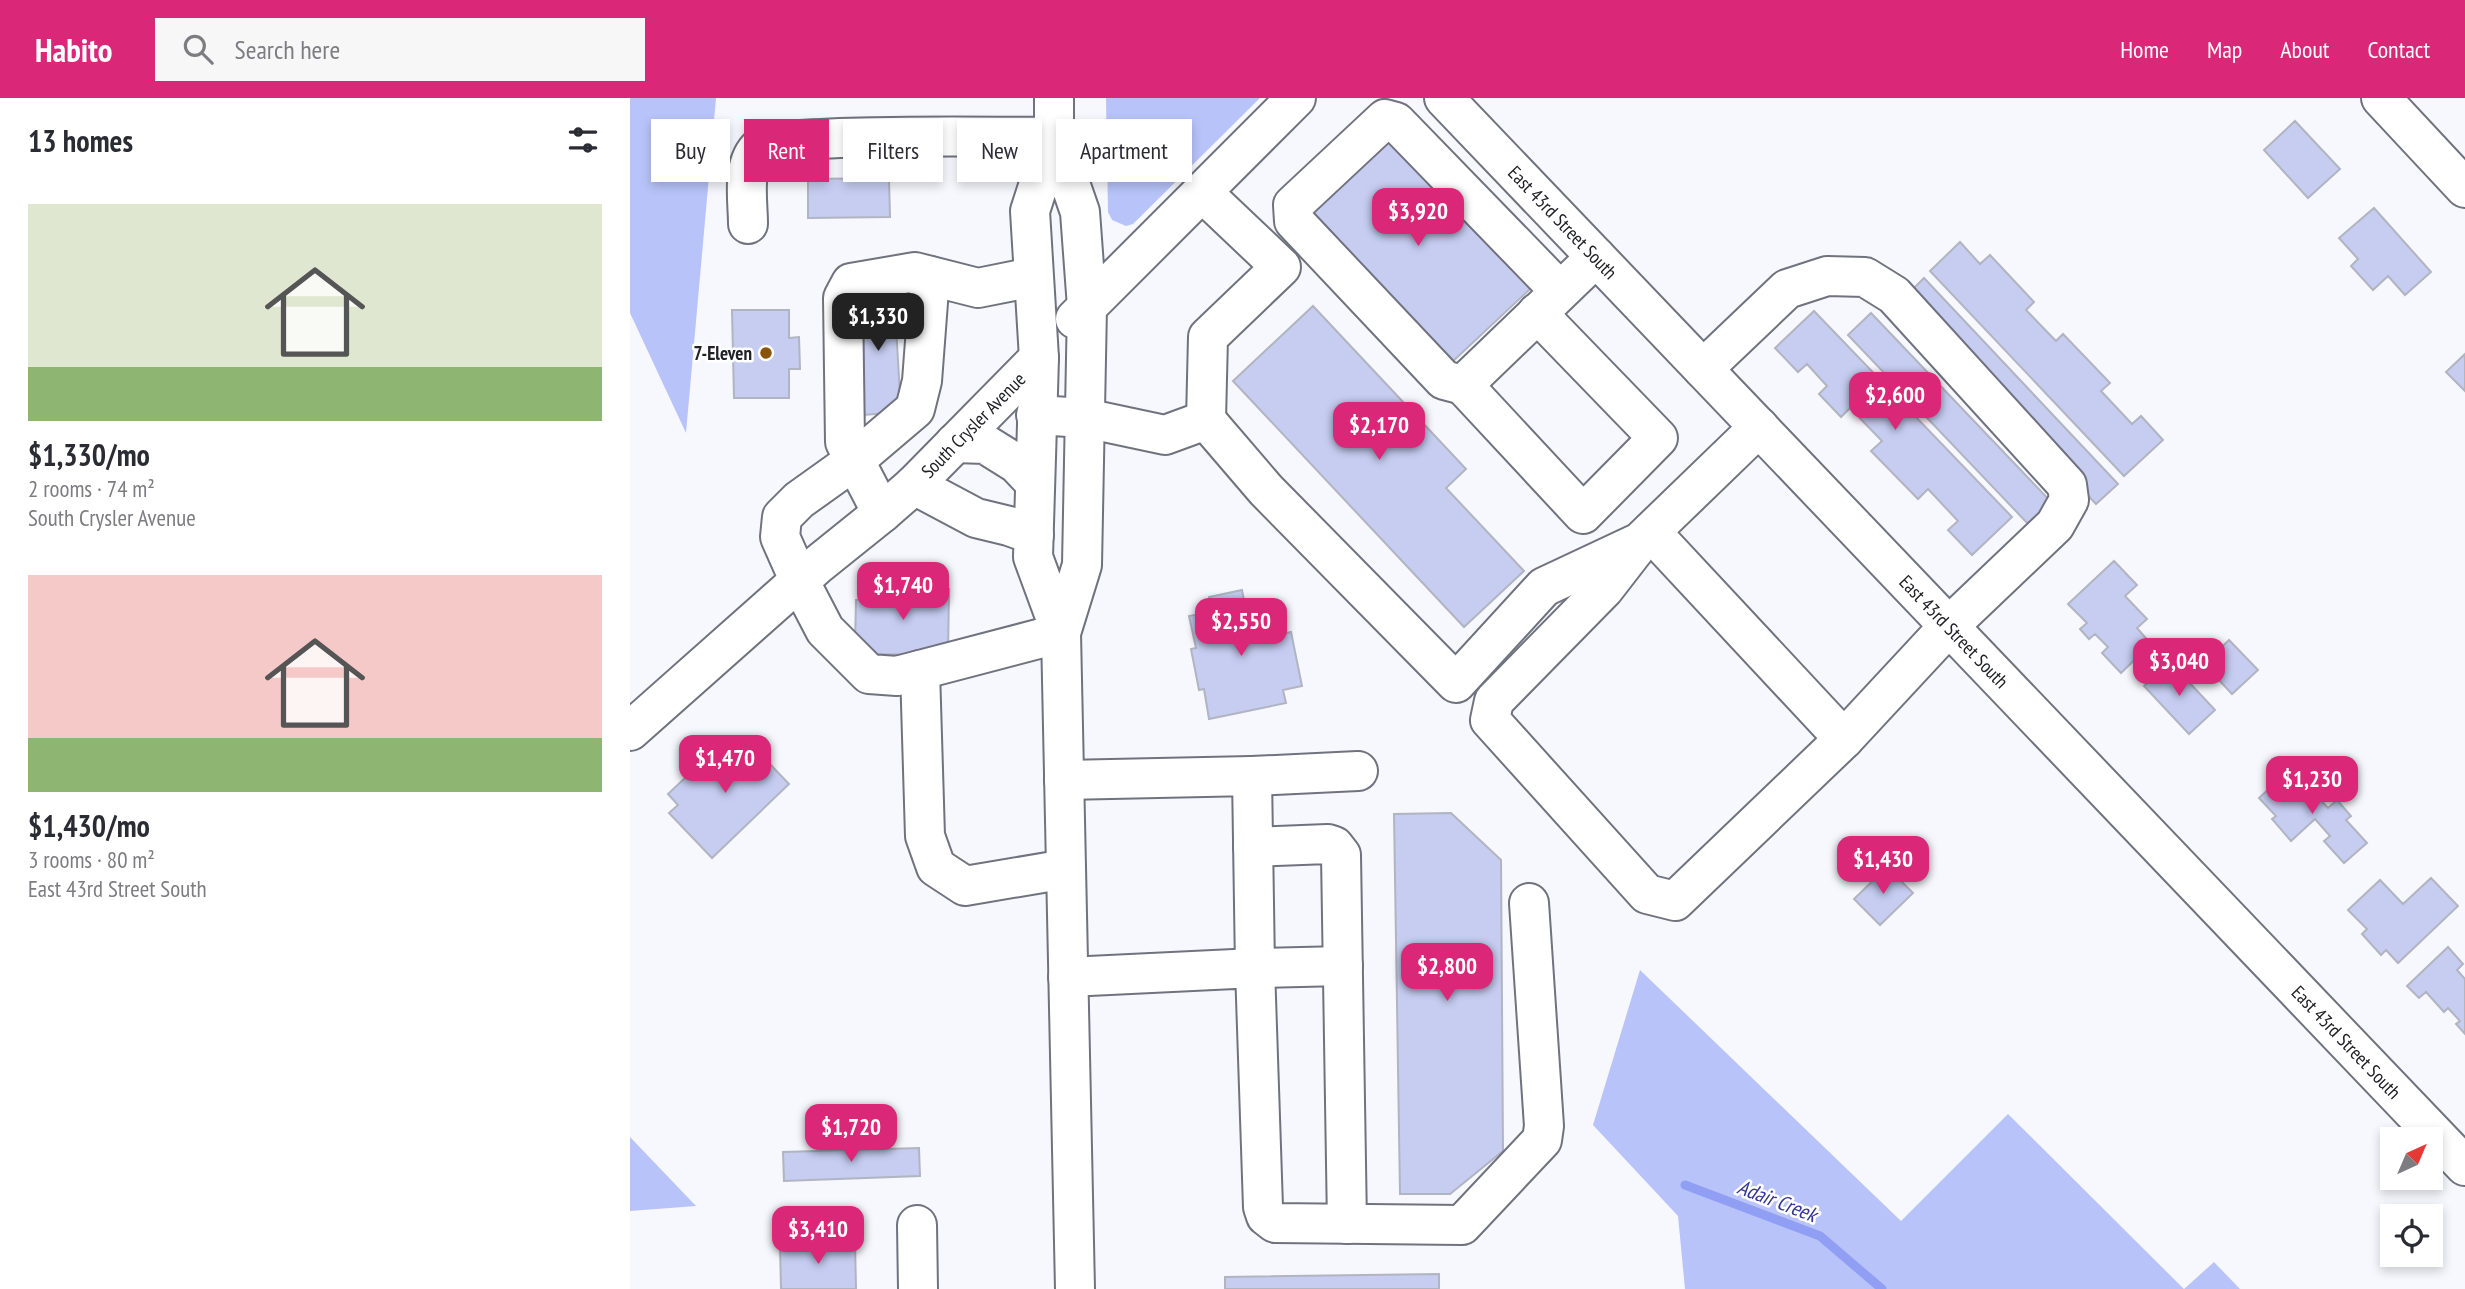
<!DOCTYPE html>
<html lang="en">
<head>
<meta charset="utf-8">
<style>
  :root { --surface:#fff; --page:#f7f7f7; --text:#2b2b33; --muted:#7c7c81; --accent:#db2777 }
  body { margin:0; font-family:"PT Sans Narrow",sans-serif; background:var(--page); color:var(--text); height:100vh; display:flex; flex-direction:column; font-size:26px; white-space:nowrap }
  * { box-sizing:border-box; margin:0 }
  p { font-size:23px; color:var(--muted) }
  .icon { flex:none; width:38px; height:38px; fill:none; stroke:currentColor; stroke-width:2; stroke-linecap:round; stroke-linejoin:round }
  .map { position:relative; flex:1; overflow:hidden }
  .sheet { display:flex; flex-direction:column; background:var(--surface); width:630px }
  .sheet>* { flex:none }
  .hud { position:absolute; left:21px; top:21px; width:665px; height:63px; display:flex; gap:14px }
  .needle { width:46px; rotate:44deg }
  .tools { position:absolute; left:1750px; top:1029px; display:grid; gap:14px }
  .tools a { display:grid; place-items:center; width:63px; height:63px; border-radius:0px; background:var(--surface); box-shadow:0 4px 10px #0003; font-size:35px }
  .price { position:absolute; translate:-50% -60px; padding:0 16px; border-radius:14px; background:var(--accent); color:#fff; font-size:23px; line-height:46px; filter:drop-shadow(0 2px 4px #0008) }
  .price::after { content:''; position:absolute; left:50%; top:42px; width:21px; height:16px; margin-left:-10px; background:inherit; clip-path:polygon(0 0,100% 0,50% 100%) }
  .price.active { background:#222; color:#fff }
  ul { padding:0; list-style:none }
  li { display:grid; align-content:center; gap:14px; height:371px; padding:0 28px }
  li span { display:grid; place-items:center; height:217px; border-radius:0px; color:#555 }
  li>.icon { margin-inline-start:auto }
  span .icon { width:126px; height:126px; fill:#fffc; stroke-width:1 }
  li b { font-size:30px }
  h2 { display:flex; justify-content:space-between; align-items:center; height:84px; padding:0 28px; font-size:30px }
  .tag { padding:0 24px; border-radius:0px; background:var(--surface); box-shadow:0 4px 10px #0003; font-size:24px; line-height:63px }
  .tag.active { background:var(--accent); color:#fff }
  header { display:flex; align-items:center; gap:42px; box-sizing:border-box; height:98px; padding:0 35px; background:var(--accent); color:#fff }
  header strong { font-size:33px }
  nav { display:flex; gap:38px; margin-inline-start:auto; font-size:24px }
  .search { width:490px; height:63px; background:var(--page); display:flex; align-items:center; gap:18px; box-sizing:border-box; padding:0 24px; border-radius:0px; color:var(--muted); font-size:26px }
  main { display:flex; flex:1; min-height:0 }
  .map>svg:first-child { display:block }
</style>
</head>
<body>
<header>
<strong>Habito</strong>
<div class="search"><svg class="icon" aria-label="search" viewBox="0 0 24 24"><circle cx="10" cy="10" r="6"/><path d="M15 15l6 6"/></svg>Search here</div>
<nav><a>Home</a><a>Map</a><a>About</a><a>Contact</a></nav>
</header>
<main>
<section class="sheet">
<h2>13 homes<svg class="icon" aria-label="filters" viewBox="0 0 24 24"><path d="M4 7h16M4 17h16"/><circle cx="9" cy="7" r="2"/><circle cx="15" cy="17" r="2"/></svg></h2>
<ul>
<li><span style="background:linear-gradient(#dfe7d0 75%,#8fb573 0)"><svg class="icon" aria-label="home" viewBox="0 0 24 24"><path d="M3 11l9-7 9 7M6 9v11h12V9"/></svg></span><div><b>$1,330/mo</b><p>2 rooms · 74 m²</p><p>South Crysler Avenue</p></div></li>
<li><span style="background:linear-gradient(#f6c9c9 75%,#8fb573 0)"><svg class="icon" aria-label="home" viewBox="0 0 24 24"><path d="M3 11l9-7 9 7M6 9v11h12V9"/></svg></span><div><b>$1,430/mo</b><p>3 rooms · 80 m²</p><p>East 43rd Street South</p></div></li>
</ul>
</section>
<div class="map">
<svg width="1835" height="1191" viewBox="0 0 1835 1191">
  <rect width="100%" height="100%" fill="#f7f8fd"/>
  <path fill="#b8c3f9" d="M0 0H86L56 335 0 215Z
    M476 0H630L503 126 496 128 482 122 478 114Z
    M1010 872 1271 1123 1378 1016 1554 1191 1584 1164 1610 1191H1055L1048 1118 963 1027Z
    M0 1039 66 1108 0 1113Z"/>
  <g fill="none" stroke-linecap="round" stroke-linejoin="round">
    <path stroke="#909ef4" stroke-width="9" d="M1055 1087 1190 1138 1252 1191"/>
  </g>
  <path fill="#c6cdf1" stroke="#b1b4c1" stroke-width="2" d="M1665 23 1710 71 1678 100 1634 52Z
    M754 35 900 191 821 265 675 109Z
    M259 80 260 119 178 120V81Z
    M1744 110 1801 174 1775 197 1758 178 1743 192 1721 168 1728 161 1709 140Z
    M1330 144 1350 166 1360 157 1404 204 1396 212 1426 243 1433 236 1480 285 1471 293 1502 326 1511 318 1533 342 1494 378 1300 173Z
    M1294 180 1488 386 1466 406 1273 201Z
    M264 194 271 314 233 317 226 196Z
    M683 208 836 371 816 390 894 473 834 529 603 283Z
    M102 212H159V240L169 239 170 271H159V300H104Z
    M1184 213 1382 419 1342 457 1318 432 1328 423 1298 391 1288 401 1241 353 1252 343 1220 310 1211 319 1189 296 1197 288 1177 266 1168 274 1145 250Z
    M1241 215 1424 407 1401 429 1218 237Z
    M1835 256V293L1816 274Z
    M1484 463 1507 487 1495 498 1517 521 1507 530 1521 546 1491 575 1472 555 1478 549 1465 536 1459 541 1450 531 1457 525 1438 506Z
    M236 491H319L318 557 233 556 225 544 226 502 235 501Z
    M612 492 615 508 631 504 639 539 661 534 672 588 653 592 656 605 579 621 574 591 569 592 561 551 566 550 559 518 582 514 579 499Z
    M1599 542 1628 572 1602 596 1574 566Z
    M1540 564 1585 612 1559 636 1514 588Z
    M117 642 159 686 82 760 39 715 48 707 38 696 94 643 104 654Z
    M1656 675 1669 689 1674 684 1698 710 1707 702 1721 718 1716 722 1737 745 1714 765 1694 743 1700 738 1685 721 1661 743 1642 721 1646 718 1629 700Z
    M821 715 871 762 873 1053 820 1096H770L764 716Z
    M1257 769 1283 795 1250 827 1224 801Z
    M1801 780 1828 808 1768 865 1756 852 1751 857 1732 836 1737 831 1718 812 1750 782 1773 806Z
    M1818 849 1833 866 1827 872 1835 881V936L1826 926 1830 923 1818 910 1814 914 1796 894 1789 900 1777 888Z
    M289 1050 290 1078 154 1083 153 1054Z
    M225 1144 226 1191H151L150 1146Z
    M809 1176V1191H595V1179Z"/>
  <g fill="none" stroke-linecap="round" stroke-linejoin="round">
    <defs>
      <g id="minor">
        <path id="s1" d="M814 0 1835 1068"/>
        <path d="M1751 0 1835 90"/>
        <path d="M118 126C118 102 111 66 130 49 145 35 386 39 424 39"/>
        <path d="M300 178 292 283 285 311 225 362 169 402 152 419 150 439 170 484 195 532 239 576 267 578 431 535"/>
        <path d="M930 193 766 24 755 21 663 107 664 123 814 282 833 287 966 159"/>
        <path d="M833 287 953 416 1028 340 907 215"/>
        <path d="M406 317 455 320 535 337 576 322 578 239 651 169 573 95"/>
        <path d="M576 322 636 392 826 585 914 489 1010 444 1129 329"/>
        <path d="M284 387 346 420 379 428 404 437"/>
        <path d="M252 415 215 344 213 200 221 185 285 174 348 190 403 179"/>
        <path d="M1021 434 1214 641 1319 528 1425 427 1439 402 1437 387 1264 197 1235 179 1197 178 1157 191 1073 271"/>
        <path d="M1005 451 974 491 864 603 860 622 1017 796 1045 803 1214 641"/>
        <path d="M290 572 295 738 306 769 335 788 436 771"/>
        <path id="s2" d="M0 633 186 468 252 415 284 387 409 260"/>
        <path d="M622 678 728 673"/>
        <path d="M434 682 622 678 625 870 713 868"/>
        <path d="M623 749 698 746 704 748 711 757 717 1126"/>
        <path d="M438 879 625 870 633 1109 636 1118 645 1125 832 1127 912 1042 914 1028 899 805"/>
        <path d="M287 1127 288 1191"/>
      </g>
      <path id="major" d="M424 0V39L400 113 409 260 403 459 431 535
        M424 39 450 114 457 209 452 467 431 535 445 1191
        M445 221 666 0
        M325 345 355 346 387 366 405 385"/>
    </defs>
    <use href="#minor" stroke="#70727e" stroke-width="42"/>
    <use href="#major" stroke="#70727e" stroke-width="42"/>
    <use href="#minor" stroke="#fff" stroke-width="38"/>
    <use href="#major" stroke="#fff" stroke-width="38"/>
  </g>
  <circle fill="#8a5306" stroke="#fff" stroke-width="2.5" cx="136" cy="255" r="7"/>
  <g text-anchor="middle" stroke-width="5" stroke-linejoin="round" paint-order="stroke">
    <g font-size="19" fill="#202126" stroke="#fff">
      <text dy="7" stroke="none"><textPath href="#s1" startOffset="172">East 43rd Street South</textPath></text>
      <text dy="7" stroke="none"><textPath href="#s2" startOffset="460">South Crysler Avenue</textPath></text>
      <text dy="7" stroke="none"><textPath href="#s1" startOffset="738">East 43rd Street South</textPath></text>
      <text dy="7" stroke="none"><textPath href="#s1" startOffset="1306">East 43rd Street South</textPath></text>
    </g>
    <g font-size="19" font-weight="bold" fill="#202126" stroke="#fff" text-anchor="end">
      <text x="122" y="262">7-Eleven</text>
    </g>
    <g font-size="21" font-style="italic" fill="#343697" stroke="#fff">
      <text transform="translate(1147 1103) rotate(21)" y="7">Adair Creek</text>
    </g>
  </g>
</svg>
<div class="tools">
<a><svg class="needle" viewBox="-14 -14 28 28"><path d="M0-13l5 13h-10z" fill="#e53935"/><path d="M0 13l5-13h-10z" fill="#7c7c81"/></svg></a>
<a><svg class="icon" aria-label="locate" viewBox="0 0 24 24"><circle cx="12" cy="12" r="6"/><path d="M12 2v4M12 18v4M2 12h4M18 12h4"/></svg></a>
</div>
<b class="price" style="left:788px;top:150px">$3,920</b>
<b class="price active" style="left:248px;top:255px">$1,330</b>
<b class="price" style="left:1265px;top:334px">$2,600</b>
<b class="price" style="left:749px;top:364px">$2,170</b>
<b class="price" style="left:273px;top:524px">$1,740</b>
<b class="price" style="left:611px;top:560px">$2,550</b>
<b class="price" style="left:1549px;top:600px">$3,040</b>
<b class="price" style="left:95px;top:697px">$1,470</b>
<b class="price" style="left:1682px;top:718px">$1,230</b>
<b class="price" style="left:1253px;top:798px">$1,430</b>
<b class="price" style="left:817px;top:905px">$2,800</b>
<b class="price" style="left:221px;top:1066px">$1,720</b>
<b class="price" style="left:188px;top:1168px">$3,410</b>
<div class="hud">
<a class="tag">Buy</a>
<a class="tag active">Rent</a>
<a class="tag">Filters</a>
<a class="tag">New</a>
<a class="tag">Apartment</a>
</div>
</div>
</main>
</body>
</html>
